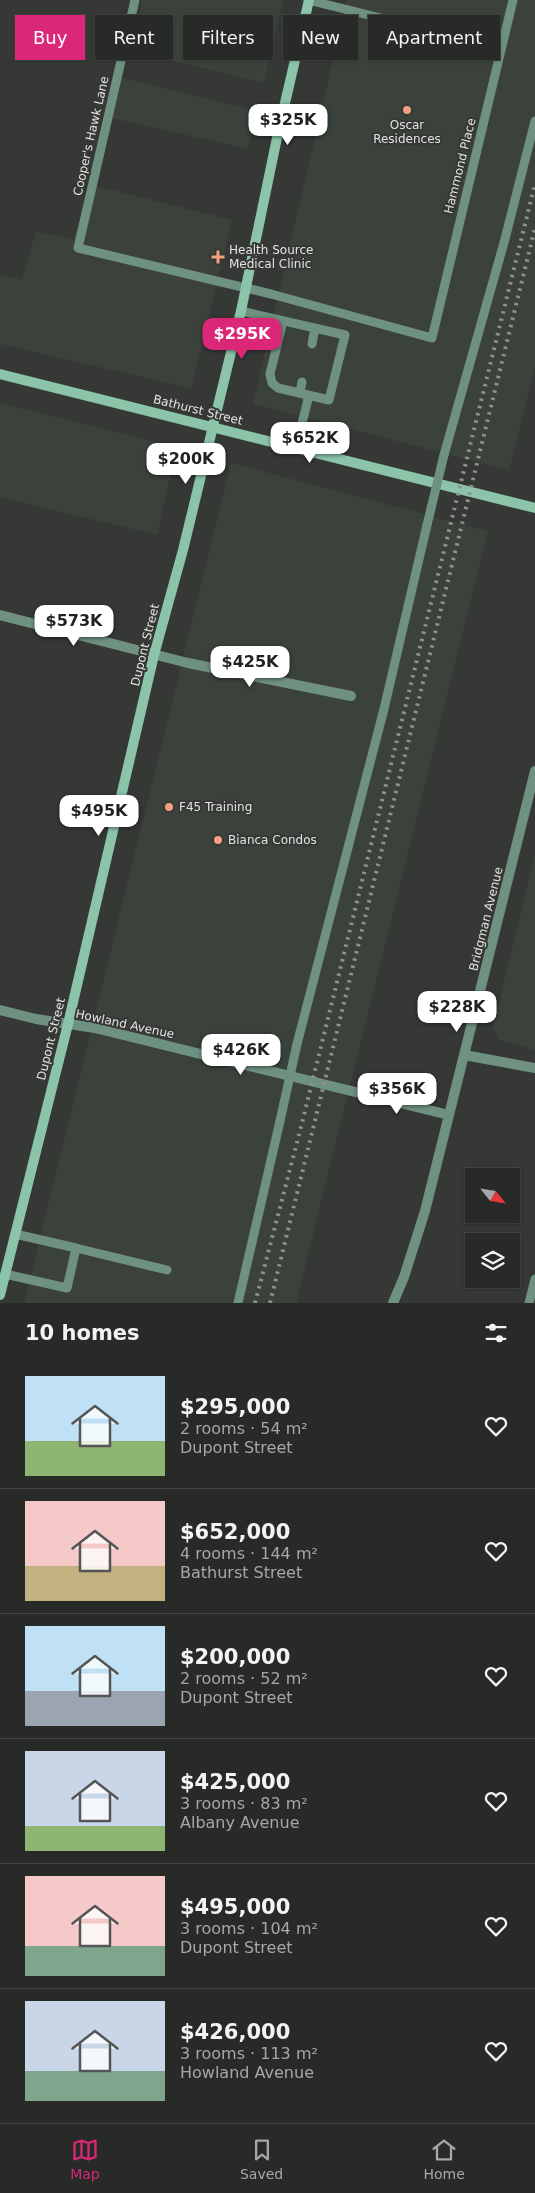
<!DOCTYPE html>
<html lang="en">
<head>
<meta charset="utf-8">
<style>
  :root { --surface:#282a28; --page:#343634; --text:#f1f3f6; --muted:#a5a7a8; --line:#444645; --accent:#db2777 }
  body { margin:0; font-family:"DejaVu Sans",sans-serif; background:var(--page); color:var(--text); height:100vh; display:flex; flex-direction:column; font-size:19px; white-space:nowrap }
  * { box-sizing:border-box; margin:0 }
  p { font-size:16px; color:var(--muted) }
  .icon { flex:none; width:28px; height:28px; fill:none; stroke:currentColor; stroke-width:2; stroke-linecap:round; stroke-linejoin:round }
  .map { position:relative; height:1303px; overflow:hidden }
  .panel { display:flex; flex-direction:column; background:var(--surface); flex:1 }
  .panel>* { flex:none }
  .guide { position:absolute; left:15px; top:15px; width:505px; height:45px; display:flex; gap:10px }
  .needle { width:32px; rotate:120deg }
  .fabs { position:absolute; left:465px; top:1168px; display:grid; gap:10px }
  .fabs a { display:grid; place-items:center; width:55px; height:55px; border-radius:0px; background:var(--surface); box-shadow:0 1px 4px #0004,0 0 0 1px var(--line); font-size:25px }
  .price { position:absolute; translate:-50% -42px; padding:0 11px; border-radius:10px; background:#fff; color:#222; font-size:16px; line-height:32px; filter:drop-shadow(0 1px 2px #0008) }
  .price::after { content:''; position:absolute; left:50%; top:30px; width:15px; height:11px; margin-left:-8px; background:inherit; clip-path:polygon(0 0,100% 0,50% 100%) }
  .price.current { background:var(--accent); color:#fff }
  ul { padding:0; list-style:none }
  li { display:flex; align-items:center; gap:15px; height:125px; padding:0 25px }
  li+li { border-top:1px solid var(--line) }
  li span { display:grid; place-items:center; flex:none; width:140px; height:100px; border-radius:0px; color:#555 }
  li>.icon { margin-inline-start:auto }
  span .icon { width:60px; height:60px; fill:#fffc; stroke-width:1 }
  li b { font-size:21px }
  h2 { display:flex; justify-content:space-between; align-items:center; height:60px; padding:0 25px; font-size:21px }
  .chip { padding:0 18px; border-radius:0px; background:var(--surface); box-shadow:0 1px 4px #0004,0 0 0 1px var(--line); font-size:18px; line-height:45px }
  .chip.current { background:var(--accent); color:#fff }
  .dock { display:flex; justify-content:space-around; align-items:center; height:70px; border-top:1px solid var(--line); background:var(--surface); font-size:14px; color:var(--muted) }
  .dock a { display:grid; justify-items:center; gap:2px }
  .dock .current { color:var(--accent) }
  .map>svg:first-child { display:block }
</style>
</head>
<body>
<div class="map">
<svg width="535" height="1303" viewBox="0 0 535 1303">
  <rect width="100%" height="100%" fill="#363836"/>
  <path fill="#3b423b" d="M142 0H283L264 83 130 50Z
    M347 0H535V366L509 470 253 404Z
    M122 78 257 111 248 149 112 118Z
    M88 184 232 220 192 386 189 388 0 344V275L22 280 36 231 74 240Z
    M0 403 177 447 157 535 0 497Z
    M231 463 488 531 296 1303H24Z
    M535 854V1050L498 1040 493 1027Z"/>
  <g fill="none" stroke-linecap="round" stroke-linejoin="round">
    <path stroke="#6f9181" stroke-width="9" d="M135 0 78 248 271 294 432 338 513 0
      M308 0 501 48
      M241 311 345 335 329 400 278 388 272 383 270 374 283 321
      M312 344 315 328
      M300 393 302 382
      M296 448 309 395
      M444 455 505 239 535 121
      M297 1044 384 709 427 525
      M76 1248 167 1270
      M5 1274 67 1288 76 1248 15 1234
      M238 1303 280 1121
      M529 1303 535 1279"/>
    <path stroke="#6f9181" stroke-width="10" d="M0 615 188 663 351 696
      M0 1010 36 1019 95 1028 449 1115
      M464 1055 535 1068
      M393 1303 404 1277 425 1211 535 771"/>
    <path stroke="#8cc4aa" stroke-width="10" d="M0 374 535 508
      M0 1295 68 1024 154 655 183 550 241 311 278 133 309 0"/>
    <path stroke="#90918f" stroke-width="4" stroke-dasharray="2.5 5" stroke-linecap="butt" d="M255 1303 301 1127 535 184
      M270 1303 535 228"/>
    <path stroke="#6f9181" stroke-width="9" d="M427 525 444 455
      M280 1121 297 1044"/>
  </g>
  <g fill="#f2a07f" stroke="#363836" stroke-width="2">
    <circle cx="407" cy="110" r="5"/>
    <path d="M215.5 249.5h5v5h5v5h-5v5h-5v-5h-5v-5h5z"/>
    <circle cx="169" cy="807" r="5"/>
    <circle cx="218" cy="840" r="5"/>
  </g>
  <g text-anchor="middle" stroke-width="4" stroke-linejoin="round" paint-order="stroke">
    <g font-size="12" fill="#e2e3e1" stroke="#363836" text-anchor="start">
      <text x="407" y="129" text-anchor="middle">Oscar<tspan x="407" dy="14">Residences</tspan></text>
      <text x="229" y="254">Health Source<tspan x="229" dy="14">Medical Clinic</tspan></text>
      <text x="179" y="811">F45 Training</text>
      <text x="228" y="844">Bianca Condos</text>
    </g>
    <g font-size="12" fill="#e2e3e1" stroke="#363836">
      <text transform="translate(91 136) rotate(-77)" y="4">Cooper's Hawk Lane</text>
      <text transform="translate(460 166) rotate(-76)" y="4">Hammond Place</text>
      <text transform="translate(198 410) rotate(14)" y="4">Bathurst Street</text>
      <text transform="translate(145 645) rotate(-76)" y="4">Dupont Street</text>
      <text transform="translate(486 919) rotate(-76)" y="4">Bridgman Avenue</text>
      <text transform="translate(125 1024) rotate(12)" y="4">Howland Avenue</text>
      <text transform="translate(51 1039) rotate(-76)" y="4">Dupont Street</text>
    </g>
  </g>
</svg>
<div class="fabs">
<a><svg class="needle" viewBox="-14 -14 28 28"><path d="M0-13l5 13h-10z" fill="#e53935"/><path d="M0 13l5-13h-10z" fill="#a5a7a8"/></svg></a>
<a><svg class="icon" aria-label="layers" viewBox="0 0 24 24"><path d="M12 4l9 5-9 5-9-5zM3 14l9 5 9-5"/></svg></a>
</div>
<b class="price" style="left:288px;top:146px">$325K</b>
<b class="price current" style="left:242px;top:360px">$295K</b>
<b class="price" style="left:310px;top:464px">$652K</b>
<b class="price" style="left:186px;top:485px">$200K</b>
<b class="price" style="left:74px;top:647px">$573K</b>
<b class="price" style="left:250px;top:688px">$425K</b>
<b class="price" style="left:99px;top:837px">$495K</b>
<b class="price" style="left:457px;top:1033px">$228K</b>
<b class="price" style="left:241px;top:1076px">$426K</b>
<b class="price" style="left:397px;top:1115px">$356K</b>
<div class="guide">
<a class="chip current">Buy</a>
<a class="chip">Rent</a>
<a class="chip">Filters</a>
<a class="chip">New</a>
<a class="chip">Apartment</a>
</div>
</div>
<section class="panel">
<h2>10 homes<svg class="icon" aria-label="filters" viewBox="0 0 24 24"><path d="M4 7h16M4 17h16"/><circle cx="9" cy="7" r="2"/><circle cx="15" cy="17" r="2"/></svg></h2>
<ul>
<li><span style="background:linear-gradient(#bfe0f5 65%,#8fb573 0)"><svg class="icon" aria-label="home" viewBox="0 0 24 24"><path d="M3 11l9-7 9 7M6 9v11h12V9"/></svg></span><div><b>$295,000</b><p>2 rooms · 54 m²</p><p>Dupont Street</p></div><svg class="icon" aria-label="heart" viewBox="0 0 24 24"><path d="M12 20l-8-8c-3-5 5-10 8-4 3-6 11-1 8 4z"/></svg></li>
<li><span style="background:linear-gradient(#f6c9c9 65%,#c2b280 0)"><svg class="icon" aria-label="home" viewBox="0 0 24 24"><path d="M3 11l9-7 9 7M6 9v11h12V9"/></svg></span><div><b>$652,000</b><p>4 rooms · 144 m²</p><p>Bathurst Street</p></div><svg class="icon" aria-label="heart" viewBox="0 0 24 24"><path d="M12 20l-8-8c-3-5 5-10 8-4 3-6 11-1 8 4z"/></svg></li>
<li><span style="background:linear-gradient(#bfe0f5 65%,#9aa5b1 0)"><svg class="icon" aria-label="home" viewBox="0 0 24 24"><path d="M3 11l9-7 9 7M6 9v11h12V9"/></svg></span><div><b>$200,000</b><p>2 rooms · 52 m²</p><p>Dupont Street</p></div><svg class="icon" aria-label="heart" viewBox="0 0 24 24"><path d="M12 20l-8-8c-3-5 5-10 8-4 3-6 11-1 8 4z"/></svg></li>
<li><span style="background:linear-gradient(#c9d6e8 75%,#8fb573 0)"><svg class="icon" aria-label="home" viewBox="0 0 24 24"><path d="M3 11l9-7 9 7M6 9v11h12V9"/></svg></span><div><b>$425,000</b><p>3 rooms · 83 m²</p><p>Albany Avenue</p></div><svg class="icon" aria-label="heart" viewBox="0 0 24 24"><path d="M12 20l-8-8c-3-5 5-10 8-4 3-6 11-1 8 4z"/></svg></li>
<li><span style="background:linear-gradient(#f6c9c9 70%,#7fa58c 0)"><svg class="icon" aria-label="home" viewBox="0 0 24 24"><path d="M3 11l9-7 9 7M6 9v11h12V9"/></svg></span><div><b>$495,000</b><p>3 rooms · 104 m²</p><p>Dupont Street</p></div><svg class="icon" aria-label="heart" viewBox="0 0 24 24"><path d="M12 20l-8-8c-3-5 5-10 8-4 3-6 11-1 8 4z"/></svg></li>
<li><span style="background:linear-gradient(#c9d6e8 70%,#7fa58c 0)"><svg class="icon" aria-label="home" viewBox="0 0 24 24"><path d="M3 11l9-7 9 7M6 9v11h12V9"/></svg></span><div><b>$426,000</b><p>3 rooms · 113 m²</p><p>Howland Avenue</p></div><svg class="icon" aria-label="heart" viewBox="0 0 24 24"><path d="M12 20l-8-8c-3-5 5-10 8-4 3-6 11-1 8 4z"/></svg></li>
</ul>
</section>
<nav class="dock">
<a class="current"><svg class="icon" aria-label="map" viewBox="0 0 24 24"><path d="M3 6l6-2 6 2 6-2v14l-6 2-6-2-6 2zM9 4v14M15 6v14"/></svg>Map</a>
<a><svg class="icon" aria-label="saved" viewBox="0 0 24 24"><path d="M7 4h10v16l-5-4-5 4z"/></svg>Saved</a>
<a><svg class="icon" aria-label="home" viewBox="0 0 24 24"><path d="M3 11l9-7 9 7M6 9v11h12V9"/></svg>Home</a>
</nav>
</body>
</html>
